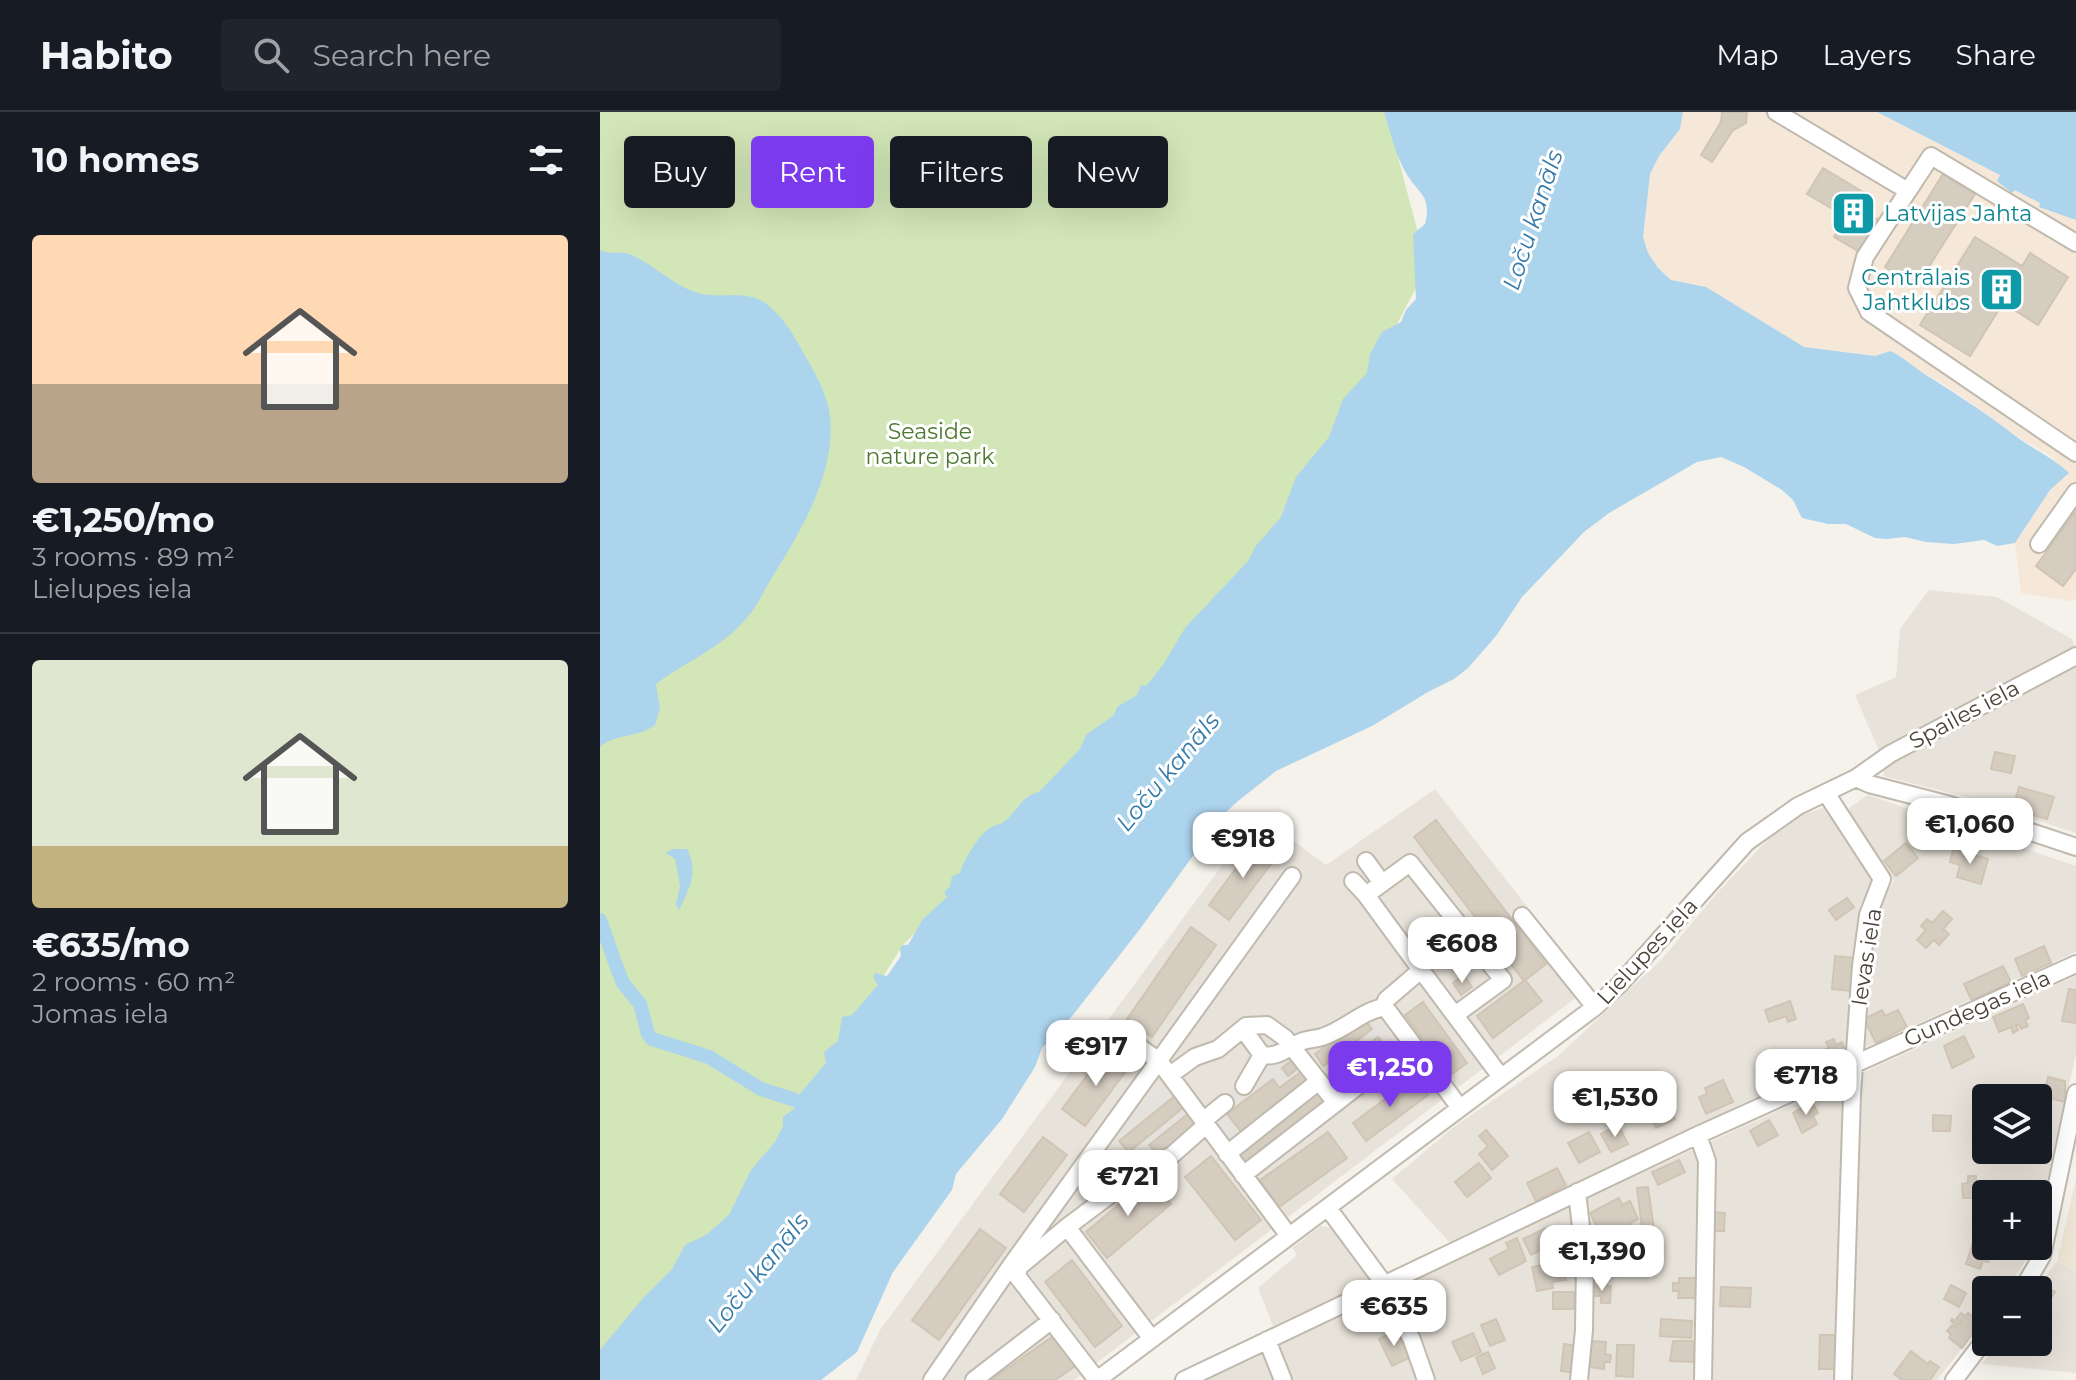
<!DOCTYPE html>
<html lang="en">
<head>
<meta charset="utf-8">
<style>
  :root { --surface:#171b24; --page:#20242c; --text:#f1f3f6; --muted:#9ea1a6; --line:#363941; --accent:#7c3aed }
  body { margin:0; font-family:Montserrat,sans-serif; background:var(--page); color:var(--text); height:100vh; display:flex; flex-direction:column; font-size:30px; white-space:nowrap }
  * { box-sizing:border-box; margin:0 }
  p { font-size:26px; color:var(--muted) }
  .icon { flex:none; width:44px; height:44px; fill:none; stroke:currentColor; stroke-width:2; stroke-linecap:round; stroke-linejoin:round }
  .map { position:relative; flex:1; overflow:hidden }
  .details { display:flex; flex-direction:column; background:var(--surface); width:600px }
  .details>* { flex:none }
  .guide { position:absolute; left:24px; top:24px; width:760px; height:72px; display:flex; gap:16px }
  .fabs { position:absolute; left:1372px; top:972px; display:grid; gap:16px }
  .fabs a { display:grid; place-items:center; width:80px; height:80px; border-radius:8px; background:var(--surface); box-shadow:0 8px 32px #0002; font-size:40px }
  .price { position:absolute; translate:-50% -68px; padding:0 18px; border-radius:16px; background:#fff; color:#222; font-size:26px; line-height:52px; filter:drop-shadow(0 2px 4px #0008) }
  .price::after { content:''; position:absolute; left:50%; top:48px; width:24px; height:18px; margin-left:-12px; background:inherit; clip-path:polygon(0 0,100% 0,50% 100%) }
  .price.selected { background:var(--accent); color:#fff }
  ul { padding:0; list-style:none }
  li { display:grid; align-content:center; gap:16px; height:424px; padding:0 32px }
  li+li { border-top:2px solid var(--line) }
  li span { display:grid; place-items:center; height:248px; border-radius:8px; color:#555 }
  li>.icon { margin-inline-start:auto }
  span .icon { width:144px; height:144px; fill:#fffc; stroke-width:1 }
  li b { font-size:34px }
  h2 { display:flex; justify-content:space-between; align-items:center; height:96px; padding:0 32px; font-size:34px }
  .pill { padding:0 28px; border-radius:8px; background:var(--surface); box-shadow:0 8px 32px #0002; font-size:28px; line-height:72px }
  .pill.selected { background:var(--accent); color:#fff }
  header { display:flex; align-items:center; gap:48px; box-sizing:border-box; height:112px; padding:0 40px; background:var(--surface); border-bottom:2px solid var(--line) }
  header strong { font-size:38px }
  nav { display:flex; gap:44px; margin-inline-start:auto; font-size:28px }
  .search { width:560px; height:72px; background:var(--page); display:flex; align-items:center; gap:20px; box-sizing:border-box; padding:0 28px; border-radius:8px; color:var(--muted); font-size:30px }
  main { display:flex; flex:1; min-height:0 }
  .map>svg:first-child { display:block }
</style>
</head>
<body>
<header>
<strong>Habito</strong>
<div class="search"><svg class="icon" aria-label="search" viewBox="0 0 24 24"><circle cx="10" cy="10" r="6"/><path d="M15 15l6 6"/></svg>Search here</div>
<nav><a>Map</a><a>Layers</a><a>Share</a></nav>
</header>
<main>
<section class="details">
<h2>10 homes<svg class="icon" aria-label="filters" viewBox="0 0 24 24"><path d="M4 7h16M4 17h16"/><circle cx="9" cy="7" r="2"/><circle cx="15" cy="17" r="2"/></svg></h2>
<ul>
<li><span style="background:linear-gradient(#ffd9b3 60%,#b9a48a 0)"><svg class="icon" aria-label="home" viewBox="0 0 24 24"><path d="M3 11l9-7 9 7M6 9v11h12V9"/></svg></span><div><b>€1,250/mo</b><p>3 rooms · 89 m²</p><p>Lielupes iela</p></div></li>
<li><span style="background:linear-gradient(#dfe7d0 75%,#c2b280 0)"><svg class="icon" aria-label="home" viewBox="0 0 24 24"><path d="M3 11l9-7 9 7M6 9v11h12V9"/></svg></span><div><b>€635/mo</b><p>2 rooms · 60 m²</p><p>Jomas iela</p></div></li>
</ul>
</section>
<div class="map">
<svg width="1476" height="1268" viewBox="0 0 1476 1268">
  <rect width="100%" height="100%" fill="#f5f2eb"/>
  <path fill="#e8e3da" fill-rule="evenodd" d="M1329 478 1397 485 1472 527 1476 537 1279 639 1255 583 1296 565 1300 517Z
    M1476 550V721L1370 686 1283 664 1285 653Z
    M835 677 990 875 474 1268H256L280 1218 659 703 726 753Z
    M1268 683 1476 754V840L1260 938 1269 836 1280 790 1294 769 1248 701 1250 695Z
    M1226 695 1237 706 1277 768 1261 793 1250 948 1171 978 850 1131 792 1067 855 1014 958 944 1062 847 1118 780 1179 716 1205 702Z
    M1476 864V942L1438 1111V1082H1386V1134H1433L1431 1140 1406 1178H1386V1205L1337 1268H606L975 1091ZM1386 986H1438V1038H1386Z
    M721 1114 738 1117 772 1170 673 1214 658 1176 697 1143 692 1136Z
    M1457 1149 1476 1159V1261L1382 1252 1398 1230H1438V1178H1436Z"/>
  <path fill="#f5e8d8" d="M1083 0H1277L1401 63 1412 80 1414 77 1441 91 1440 95 1476 108V487L1470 489 1421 481 1415 431 1450 378 1468 361 1448 342 1418 325 1350 276 1315 256 1304 246 1291 239 1276 244 1204 235 1106 175 1071 168 1058 156 1047 140 1043 125 1050 62 1059 44 1080 17Z"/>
  <path fill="#e5e1dc" d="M766 891 799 936 645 1057 602 999 680 939 712 932Z
    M568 966 601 1013 566 1041 536 1057 511 1026Z"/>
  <path fill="#ede6d6" d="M1476 1067V1159L1457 1149Z"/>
  <path fill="#d2e6b7" d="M0 0H792L799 49 827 155 691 414 602 526 303 833 113 1131 0 1245Z"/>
  <path fill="#acd4ed" d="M784 0H1083L1080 17 1059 44 1050 62 1043 125 1048 141 1058 156 1071 168 1106 175 1204 235 1275 244 1291 239C1304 246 1314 255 1326 263 1358 283 1389 303 1418 326 1435 338 1453 346 1469 361L1450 378 1415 431 1397 434 1384 428 1354 432 1326 430 1305 425 1286 427 1275 426 1246 412H1228L1202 406 1193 388 1182 378 1144 355 1121 345 1097 350 1009 401 984 420 922 485 896 524 868 556 854 567 828 580 772 614 676 659 638 689 621 705 540 817 473 903 442 936 435 955 402 1007 356 1062 352 1078 293 1160 257 1240 221 1268H0V1238L44 1185 72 1157 85 1133 106 1123 129 1103 151 1058 175 1030 183 1014V1005L195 996V988L226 951 224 940 238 929 242 905 252 903 278 873 274 867V861L287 864 301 844 300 837 303 833H308L323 807 347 785 344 780 350 775 352 764 360 761C364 748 377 726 388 717 393 713 400 713 405 709 418 699 421 684 439 680L480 637 486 623 514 603 517 595 537 583 541 573 546 574 563 553 585 516 648 449 655 435 681 405 696 365 729 325 743 287 767 261 770 242 782 220 801 210 806 198 816 187 813 122 825 112C832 83 819 83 806 61 796 44 790 19 784 0Z
    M1277 0H1476V108L1439 95 1440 91 1415 78 1412 81 1397 69 1400 63Z
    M0 138C10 143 19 139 29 142 54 152 72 173 98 181 123 188 147 176 168 193 184 206 195 225 204 242 214 259 225 278 229 298 239 357 201 419 171 467 163 481 156 496 145 508 121 536 85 550 56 572L60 597 55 613C39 626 15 621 0 635Z
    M72 737H87C99 759 89 778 79 798L76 793 80 774 75 747 66 741Z"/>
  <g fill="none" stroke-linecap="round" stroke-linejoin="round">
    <path stroke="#acd4ed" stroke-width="14" d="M0 808 17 856 23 871 40 892 48 922 52 927 109 945 161 977 195 988 211 996"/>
  </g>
  <path fill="#d6cdc1" stroke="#d0c5b5" stroke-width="2" d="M1122 0H1147L1146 11 1133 18 1112 50 1101 43 1121 10Z
    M1223 56 1268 83 1260 96 1280 109 1261 141 1234 125 1246 105 1207 82Z
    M1343 62 1375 82 1316 175 1285 155Z
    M1375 125 1422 154 1430 141 1468 165 1438 213 1403 191 1370 244 1320 213Z
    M1476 399V457L1463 474 1436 454Z
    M1395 640 1415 644 1411 661 1391 657Z
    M1419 675 1454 685 1447 707 1413 697Z
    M836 708 946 852 924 869 814 725Z
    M656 729 677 744 629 808 609 793Z
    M1306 731 1318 746 1296 764 1284 749Z
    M1353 737 1388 747 1381 772 1357 765 1360 753 1350 750Z
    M1247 786 1254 795 1236 808 1229 798Z
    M1343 799 1352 807 1343 817 1349 822 1339 833 1334 828 1326 836 1317 828 1326 818 1321 814 1327 807 1332 811Z
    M591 815 616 833 552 925 527 907Z
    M1444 834 1451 851 1422 864 1415 847Z
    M1235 844 1254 846 1251 879 1232 877Z
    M1403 854 1411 870 1372 889 1364 872Z
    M864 863 872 875 861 883 853 871Z
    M925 868 942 889 893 926 877 904Z
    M1469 877 1476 878V911L1462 909Z
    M1190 889 1196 907 1188 910 1186 904 1169 910 1165 898Z
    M823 890 867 951 849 964 805 903Z
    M1423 892 1429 906 1425 908 1428 914 1421 917 1419 912 1416 913 1418 918 1413 921 1411 915 1399 920 1393 905Z
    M1282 898 1285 904 1298 898 1307 915 1276 931 1264 907Z
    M763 906 772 917 723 954 715 942Z
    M1364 924 1374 945 1352 956 1344 934Z
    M778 925 787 936 736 974 728 963Z
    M1234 927 1236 933 1242 930 1248 946 1228 954 1222 939 1229 936 1226 930Z
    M506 938 529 955 485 1014 462 997Z
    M691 949 697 957 688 964 682 956Z
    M705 957 714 969 643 1022 627 1002 673 967 679 976Z
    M815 965 828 983 766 1029 753 1011Z
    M1448 965 1465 969V990L1444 985Z
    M1123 968 1133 990 1106 1002 1099 985 1107 982 1105 976Z
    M718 981 726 992 645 1052 637 1041Z
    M576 983 585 994 529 1040 519 1029Z
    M1066 989 1075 1007 1056 1016 1048 999Z
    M1212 990 1218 1001 1213 1004 1217 1012 1202 1021 1193 1001Z
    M1382 991H1386V1012L1379 1011Z
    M589 1001 597 1012 558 1043 549 1033Z
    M1333 1003 1351 1004 1350 1019H1333Z
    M1169 1008 1178 1023 1158 1034 1150 1019Z
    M1018 1013 1028 1032 1011 1040 1001 1022Z
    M886 1018 908 1044 892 1058 879 1042 888 1034 879 1024Z
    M728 1020 747 1046 679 1095 660 1068Z
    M989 1020 1000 1040 979 1051 968 1031Z
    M443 1025 467 1043 424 1100 400 1082Z
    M1438 1030 1450 1033 1446 1049 1437 1047 1438 1042 1433 1041 1432 1045 1427 1044 1428 1040 1420 1038H1438Z
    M611 1044 661 1108 635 1128 585 1065Z
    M1079 1048 1085 1060 1058 1073 1052 1060Z
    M879 1051 891 1066 867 1085 855 1070Z
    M957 1056 966 1073 936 1089 927 1071Z
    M1368 1064H1376V1086H1363L1362 1072 1368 1071Z
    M550 1067 571 1092 507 1146 486 1120Z
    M1048 1075 1058 1146 1046 1148 1037 1076Z
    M1019 1086 1022 1093 1030 1089 1038 1107 1030 1111 1032 1116 1004 1130 990 1101Z
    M1112 1100 1125 1101 1124 1119H1111Z
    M946 1116 953 1132 931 1143 923 1127Z
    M380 1117 406 1136 339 1228 312 1208Z
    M917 1126 926 1149 899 1163 890 1147 909 1137 906 1131Z
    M1373 1131 1392 1137 1388 1150 1383 1149 1380 1157 1366 1152Z
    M974 1147 977 1157 964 1160 966 1168 952 1170 953 1176 937 1179 932 1155Z
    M472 1148 522 1214 495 1235 445 1170Z
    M1079 1166H1096L1095 1186H1078L1079 1179H1073V1171H1079Z
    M829 1169 836 1184 818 1193 811 1178Z
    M1442 1171 1455 1180 1442 1199 1438 1196 1437 1178Z
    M992 1173 1011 1174 1010 1191H1001V1184H991Z
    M1351 1173 1366 1181 1359 1195 1344 1187Z
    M1121 1175 1151 1176 1150 1195 1120 1194Z
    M953 1180H974V1197H953Z
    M1361 1201 1365 1204 1368 1201 1381 1210 1362 1236 1349 1226 1351 1222 1347 1219 1352 1213 1356 1216 1357 1214 1351 1209 1352 1207 1359 1212 1361 1210 1356 1207Z
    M896 1207 905 1228 890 1234 881 1213Z
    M1061 1207 1092 1209 1091 1226 1060 1224Z
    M797 1219 809 1246 792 1254 779 1227Z
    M873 1221 881 1240 861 1249 852 1230Z
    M456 1222 477 1253 455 1268H391Z
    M1220 1223H1237V1257H1219Z
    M991 1229 1006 1230 1005 1242 1011 1243 1010 1250H1004V1257L989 1255Z
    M1073 1229H1095L1094 1250 1070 1249Z
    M964 1232 979 1234 976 1261 961 1259Z
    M1017 1233H1034L1033 1265 1016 1264Z
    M1311 1239 1328 1252 1330 1249 1339 1255 1330 1268H1302L1294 1262Z
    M888 1240 895 1256 883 1262 876 1245Z"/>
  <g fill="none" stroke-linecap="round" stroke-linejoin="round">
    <defs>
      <path id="minor" d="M1176 0 1308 79 1265 145 1257 176 1269 200 1476 341
        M1308 79 1331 44 1476 131
        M1439 432 1476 380
        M1256 666 1290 642 1476 544
        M1226 681 1282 767 1268 803 1261 854 1252 982 1243 1268
        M766 749 782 771
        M753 769 766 783
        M922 804 995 895
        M821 858 901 965
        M855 903 903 868 810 751 766 783 821 858 786 888 785 895 860 996
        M643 917 662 943C679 946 687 935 703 929 709 927 716 927 722 925 745 918 761 899 785 895
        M538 934 559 949 689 1124
        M570 963 595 945 618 937 646 914 667 913 685 926 736 991
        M644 974 662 943
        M603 1009 625 991
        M1098 1023 1107 1049 1103 1268
        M627 1042 719 969
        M489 1046 515 1079
        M643 1063 812 932
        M977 1080 985 1150 984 1218 979 1268
        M728 1096 785 1173 812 1228 826 1268
        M467 1115 551 1052 571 1044 606 1013
        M415 1154 419 1155 467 1115 552 1227
        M419 1155 417 1164 497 1268 995 895 1019 873 1147 730 1198 694 1256 666 1269 672 1350 693 1476 735
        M1422 1178 1442 1144 1476 981
        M667 1228 683 1268
        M332 1268 412 1152 692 764
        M374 1268 452 1208
        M584 1268 1098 1023 1476 852
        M1354 1268 1386 1226"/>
    </defs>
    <use href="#minor" stroke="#c0b9ae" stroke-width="20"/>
    <use href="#minor" stroke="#fff" stroke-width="16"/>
  </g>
  <defs>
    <symbol id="building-square" viewBox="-11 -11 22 22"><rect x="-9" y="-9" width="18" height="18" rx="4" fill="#0f9aa8" stroke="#fff"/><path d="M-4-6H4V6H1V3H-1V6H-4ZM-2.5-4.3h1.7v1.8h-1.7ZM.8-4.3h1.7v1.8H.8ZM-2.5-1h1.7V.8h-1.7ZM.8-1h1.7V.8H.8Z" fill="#fff"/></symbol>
  </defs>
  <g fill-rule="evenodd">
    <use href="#building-square" x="1228" y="76" width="51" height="51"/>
    <use href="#building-square" x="1376" y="152" width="51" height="51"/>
  </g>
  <g text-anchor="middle" stroke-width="6" stroke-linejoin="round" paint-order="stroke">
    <g font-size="22" fill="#0d838f" stroke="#fff" text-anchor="start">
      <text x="1284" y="109">Latvijas Jahta</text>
      <text x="1370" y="173" text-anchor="end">Centrālais<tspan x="1370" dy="25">Jahtklubs</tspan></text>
    </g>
    <g font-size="22" fill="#4d782f" stroke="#fff">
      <text x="330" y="327">Seaside<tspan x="330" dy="25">nature park</tspan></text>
    </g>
    <g font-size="22" fill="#494239" stroke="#fff">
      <text transform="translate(1364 602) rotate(-28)" y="8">Spailes iela</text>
      <text transform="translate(1047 839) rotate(-47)" y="8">Lielupes iela</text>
      <text transform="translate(1266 845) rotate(-81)" y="8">Ievas iela</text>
      <text transform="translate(1377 896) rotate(-24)" y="8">Gundegas iela</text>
    </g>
    <g font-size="24" font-style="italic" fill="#357aa8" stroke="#fff">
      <text transform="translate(933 108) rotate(-72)" y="8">Loču kanāls</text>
      <text transform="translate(568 660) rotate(-50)" y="8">Loču kanāls</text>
      <text transform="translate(158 1161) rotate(-51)" y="8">Loču kanāls</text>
    </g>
  </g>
</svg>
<div class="fabs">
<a><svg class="icon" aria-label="layers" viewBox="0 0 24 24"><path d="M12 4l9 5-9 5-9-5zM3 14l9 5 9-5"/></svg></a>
<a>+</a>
<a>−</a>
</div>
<b class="price" style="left:1370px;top:754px">€1,060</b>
<b class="price" style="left:643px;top:768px">€918</b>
<b class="price" style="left:862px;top:873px">€608</b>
<b class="price" style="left:496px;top:976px">€917</b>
<b class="price selected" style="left:790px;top:997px">€1,250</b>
<b class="price" style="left:1206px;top:1005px">€718</b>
<b class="price" style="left:1015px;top:1027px">€1,530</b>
<b class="price" style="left:528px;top:1106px">€721</b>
<b class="price" style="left:1002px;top:1181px">€1,390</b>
<b class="price" style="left:794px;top:1236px">€635</b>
<div class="guide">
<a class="pill">Buy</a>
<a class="pill selected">Rent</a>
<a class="pill">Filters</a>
<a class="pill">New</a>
</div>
</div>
</main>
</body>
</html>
